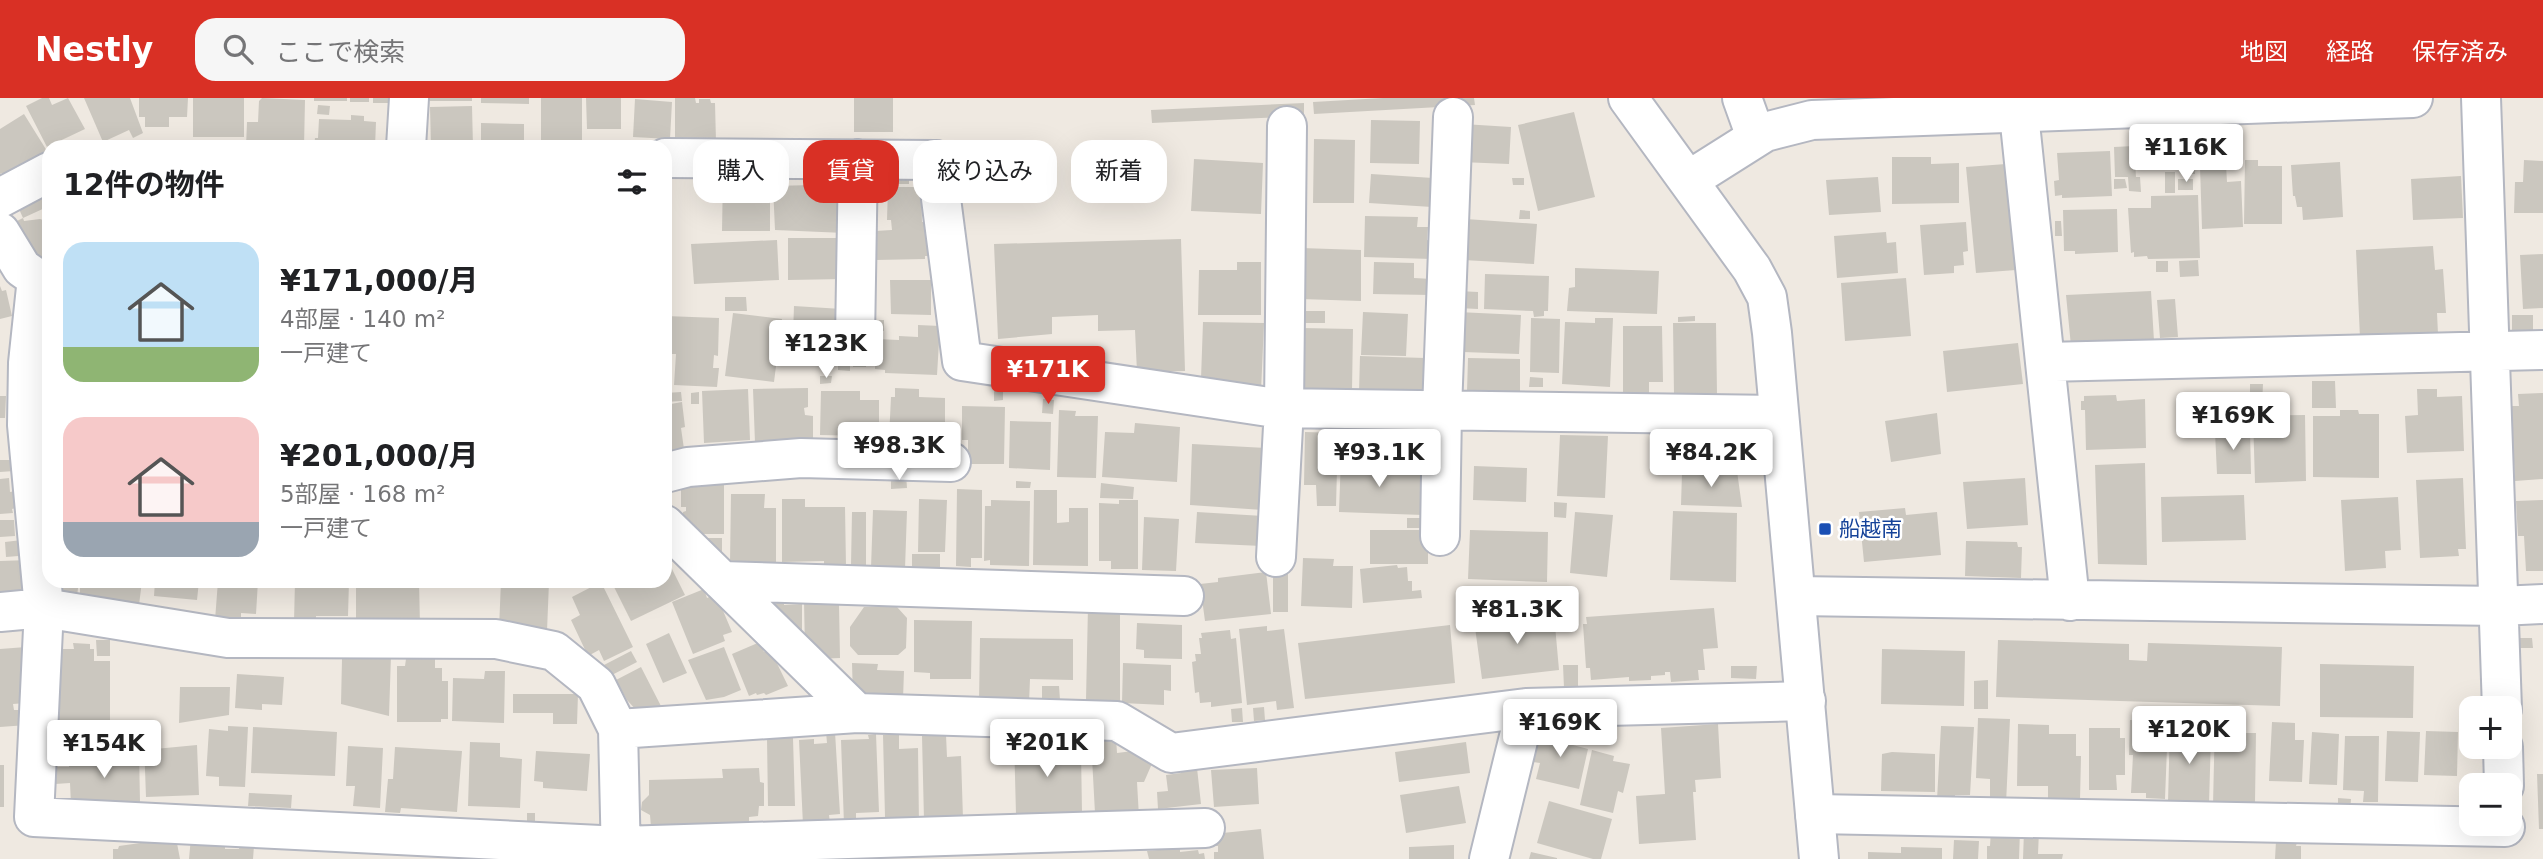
<!DOCTYPE html>
<html lang="ja">
<head>
<meta charset="utf-8">
<style>
  :root { --surface:#fff; --page:#f6f6f6; --text:#202124; --muted:#757577; --accent:#d93025 }
  body { margin:0; font-family:"DejaVu Sans","Noto Sans JP",sans-serif; background:var(--page); color:var(--text); height:100vh; display:flex; flex-direction:column; font-size:26px; white-space:nowrap }
  * { box-sizing:border-box; margin:0 }
  p { font-size:23px; color:var(--muted) }
  .icon { flex:none; width:38px; height:38px; fill:none; stroke:currentColor; stroke-width:2; stroke-linecap:round; stroke-linejoin:round }
  .map { position:relative; flex:1; overflow:hidden }
  .panel { position:absolute; left:42px; top:42px; width:630px; height:448px; display:flex; flex-direction:column; background:var(--surface); border-radius:21px; box-shadow:0 7px 28px #0002 }
  .panel>* { flex:none }
  .hud { position:absolute; left:693px; top:42px; width:665px; height:63px; display:flex; gap:14px }
  .tools { position:absolute; left:2459px; top:598px; display:grid; gap:14px }
  .tools a { display:grid; place-items:center; width:63px; height:63px; border-radius:14px; background:var(--surface); box-shadow:0 7px 28px #0002; font-size:35px }
  .price { position:absolute; translate:-50% -60px; padding:0 16px; border-radius:7px; background:#fff; color:#222; font-size:23px; line-height:46px; filter:drop-shadow(0 2px 4px #0008) }
  .price::after { content:''; position:absolute; left:50%; top:42px; width:21px; height:16px; margin-left:-10px; background:inherit; clip-path:polygon(0 0,100% 0,50% 100%) }
  .price.active { background:var(--accent); color:#fff }
  ul { padding:0; list-style:none }
  li { display:flex; align-items:center; gap:21px; height:175px; padding:0 21px }
  li span { display:grid; place-items:center; flex:none; width:196px; height:140px; border-radius:21px; color:#555 }
  li>.icon { margin-inline-start:auto }
  span .icon { width:84px; height:84px; fill:#fffc; stroke-width:1 }
  li b { font-size:30px }
  h2 { display:flex; justify-content:space-between; align-items:center; height:84px; padding:0 21px; font-size:30px }
  .pill { padding:0 24px; border-radius:21px; background:var(--surface); box-shadow:0 7px 28px #0002; font-size:24px; line-height:63px }
  .pill.active { background:var(--accent); color:#fff }
  header { display:flex; align-items:center; gap:42px; box-sizing:border-box; height:98px; padding:0 35px; background:var(--accent); color:#fff }
  header strong { font-size:33px }
  nav { display:flex; gap:38px; margin-inline-start:auto; font-size:24px }
  .search { width:490px; height:63px; background:var(--page); display:flex; align-items:center; gap:18px; box-sizing:border-box; padding:0 24px; border-radius:21px; color:var(--muted); font-size:26px }
  .map>svg:first-child { display:block }
</style>
</head>
<body>
<header>
<strong>Nestly</strong>
<div class="search"><svg class="icon" aria-label="search" viewBox="0 0 24 24"><circle cx="10" cy="10" r="6"/><path d="M15 15l6 6"/></svg>ここで検索</div>
<nav><a>地図</a><a>経路</a><a>保存済み</a></nav>
</header>
<div class="map">
<svg width="2543" height="761" viewBox="0 0 2543 761">
  <rect width="100%" height="100%" fill="#efe9e1"/>
  <path fill="#cbc7bf" d="M42 0H49L52 7 68 0 85 31 47 49 26 8Z
    M84 0H130L143 35 133 40 129 32 103 44Z
    M139 0H188L187 19H169V29H145V19H139Z
    M193 0H244V39H193Z
    M262 0 305 2 304 49H246L247 24H258L259 3Z
    M314 0H347V3H314Z
    M350 0H369V4H350Z
    M373 0H398V5H373Z
    M428 0H472V3H428Z
    M481 0H529V6L481 5Z
    M541 0H582V42H556V47H541Z
    M586 0H621V31H587Z
    M675 0H695L696 5H699V1H710L711 5H715L716 44 675 45Z
    M854 0H893V34H854Z
    M1383 0H1474L1475 7 1314 16 1313 4Z
    M635 1 672 4 670 41 633 39Z
    M1304 5V18L1152 25 1151 12Z
    M318 7 330 8 329 17 317 16Z
    M472 8 473 49H431L430 9Z
    M1574 14 1595 99 1538 113 1518 27Z
    M24 16 47 53 7 83 2 75 0 76V31Z
    M351 17 364 18V23L376 24 375 49H314L315 40H318L319 21 351 22Z
    M1371 22 1420 23 1419 66 1370 65Z
    M481 25 524 26V49H481Z
    M1463 26 1511 29 1509 66 1461 64Z
    M1314 41 1355 42 1354 105H1313Z
    M2194 47 2195 76H2184L2182 48Z
    M2134 48 2136 79H2140L2141 94 2129 93 2128 79H2115L2114 49Z
    M2110 53 2112 98 2062 100V97L2055 98 2054 83 2059 82 2057 55Z
    M1892 59H1931V66L1959 65V105L1892 106Z
    M1194 61 1263 65 1261 116 1191 113Z
    M2245 62H2258V68H2282V126H2244Z
    M2524 62 2543 63V115H2514L2515 84H2523Z
    M2340 64 2343 119 2303 122 2302 109H2297L2295 98H2293L2291 67Z
    M2006 66 2016 172 1976 175 1966 69Z
    M2226 67 2227 84 2241 83 2243 129 2202 131 2200 68Z
    M2165 74H2175V95H2165Z
    M723 76 745 77V99H770V133H722Z
    M880 76H909V86H880Z
    M1371 76 1433 80 1432 109 1369 105Z
    M2461 78 2463 120 2413 122 2411 81Z
    M813 79H836L841 86 845 135 775 132 773 88 813 87Z
    M1878 79 1881 114 1829 117 1826 82Z
    M1512 80H1524V87H1513Z
    M2114 81H2125L2127 90 2114 91Z
    M2178 81H2193V92H2178Z
    M888 89H921L922 124H925L930 158H925V161L876 162 875 133 892 132 891 122H887Z
    M665 93H672V146L665 145Z
    M2198 97 2200 160 2148 161 2147 158 2134 159V154L2131 155 2128 110H2151V98Z
    M43 100 47 109 23 120 19 111Z
    M2117 111 2118 154 2075 156V153H2064L2063 112Z
    M1520 112 1530 113V121H1519Z
    M1365 118 1418 119 1417 129H1428L1427 142 1433 143 1432 161 1364 159Z
    M23 120 24 123 40 121 49 124V169L32 159 34 153 25 150 15 124Z
    M1466 121 1537 126 1534 166 1463 162Z
    M2055 123H2061L2062 138H2055Z
    M1966 124 1968 153 1963 154 1964 167 1954 168V175L1924 177 1920 127Z
    M1886 134 1887 145 1896 144 1898 175 1837 180 1834 138Z
    M788 140H839L844 181 788 182Z
    M1181 141 1185 273 1137 274 1135 232 1098 233V217L1052 219V236L998 241 994 146Z
    M777 142 779 182 694 186 691 146Z
    M2433 148 2435 172 2443 171 2446 215H2437L2438 236 2360 240 2356 152Z
    M1301 150 1361 152V203L1301 201Z
    M2543 156V210L2523 211 2520 157Z
    M2198 162 2199 178 2180 179 2179 163Z
    M2156 163H2168V174H2156Z
    M1237 164H1261V217H1198L1199 172H1237Z
    M1374 164 1414 165V180L1432 181 1431 197 1373 196Z
    M1575 170 1659 173 1657 216 1567 213 1569 190 1575 189Z
    M1485 176 1549 178 1548 213H1544V218L1534 219 1533 213 1484 211Z
    M1906 180 1911 238 1845 243 1841 185Z
    M890 182H931V217L891 216Z
    M0 188 2 193 6 192 12 218 0 221Z
    M1458 193 1478 194V211L1458 210Z
    M2151 193 2154 243 2071 248 2066 197Z
    M725 199H746L747 213H725Z
    M2175 201 2178 239 2160 240 2157 202Z
    M794 208 842 211 839 264 850 265V273L838 272V267L792 265Z
    M1294 213H1325V225H1294Z
    M1363 214 1408 216 1406 258 1361 257Z
    M1458 214 1521 217 1519 256 1463 254Z
    M733 215 782 221 774 284 725 278Z
    M2512 217H2533V235L2512 234Z
    M665 218 719 220 718 258 714 257 713 270H719L717 289 674 287 676 256H665Z
    M1695 218V223L1678 224V219Z
    M1531 220 1560 221 1559 275 1530 274Z
    M1595 220H1613L1610 289 1562 286 1565 224 1595 225Z
    M873 222H884V233H873Z
    M1203 224 1264 225 1261 293 1201 281Z
    M1673 225H1716L1717 297H1674Z
    M918 227 940 228 937 277 885 275V272L875 271 876 241 899 242V238L918 239Z
    M1623 228H1662L1663 284H1649V297H1623Z
    M1301 230 1353 231 1352 292 1348 291V295L1300 294Z
    M2018 245 2023 286 1947 294 1943 253Z
    M853 251H866V269H853Z
    M1360 258 1425 260 1424 297 1359 295Z
    M1468 260 1520 261V295L1467 294Z
    M820 278H832L831 285 820 286Z
    M1530 279 1543 280V289H1529Z
    M2312 283H2335L2336 310H2312Z
    M2250 286H2263L2262 308H2250Z
    M808 290V309L804 310 805 317 813 318V344L755 345 753 291Z
    M895 290 919 291V299L945 300V333L942 334V341L889 340 891 299H895Z
    M748 291 750 342 704 345 702 293Z
    M994 291H1003V302L994 303Z
    M2417 291H2437V299L2462 298 2464 353 2407 355 2405 318 2418 317Z
    M821 293H860V302H879V332H866V338L820 337Z
    M681 294 682 303 665 304V295Z
    M699 294V306H691V295Z
    M2543 295V381L2515 383 2511 308H2519L2518 296Z
    M2116 297 2117 303 2145 301 2146 350 2086 352 2085 312H2081V303H2084V298Z
    M0 298H6L5 320H0Z
    M1043 301 1054 302 1053 316 1042 315Z
    M682 304 685 329 681 330 684 351 665 354V307Z
    M962 308 1005 309 1004 366H968V342H962Z
    M1059 312 1076 313 1075 318H1098L1096 380 1057 379Z
    M2340 312H2358L2359 316H2379V380L2313 379V318H2340Z
    M1937 315 1941 356 1891 364 1885 323Z
    M2305 317 2306 383 2255 385 2253 318Z
    M1010 323 1051 324 1050 372 1009 370Z
    M1135 325 1180 329 1177 384 1102 379 1105 334 1134 335Z
    M1676 327 1733 329 1737 370 1677 368Z
    M1414 331H1431L1430 341 1414 340Z
    M2250 332 2251 376H2217L2215 334Z
    M1305 334 1338 335 1336 408H1317L1316 387H1304Z
    M1560 337 1608 338 1605 400 1557 398Z
    M1192 346 1266 350 1263 412 1190 407Z
    M1341 359 1375 360 1374 373 1424 374 1423 417 1339 414Z
    M0 362H13L14 373 0 374Z
    M2145 365 2147 467 2098 466 2095 367Z
    M1474 368 1527 370 1526 404 1473 402Z
    M1692 371 1737 373 1742 409 1681 407 1682 375 1691 374Z
    M906 376 907 390 891 391V377Z
    M9 380 10 394 15 393 16 410 12 411 13 415 0 416V381Z
    M2025 380 2028 427 1967 431 1963 384Z
    M2463 380 2466 451H2458L2459 458 2420 460 2416 382Z
    M724 382V436H694V426H683V414L686 413V409H681V384Z
    M1016 383 1031 384 1030 390H1016Z
    M1101 385 1134 389 1133 401 1100 400Z
    M957 391 982 392V460H971V469L956 468Z
    M1034 392H1057V425L1069 424V410H1088V468L1033 467Z
    M731 396H765L764 410H776V470L730 465Z
    M2244 397 2246 442 2162 444 2161 399Z
    M2398 399 2401 452 2385 453 2386 470 2345 473 2341 402Z
    M782 401H805V409H845L846 469H824V463L782 464Z
    M919 401 947 402 945 454H918Z
    M991 402 1030 403 1029 468 990 467V462L984 463 985 408H991Z
    M1119 402H1138V471H1111V463H1099V405L1119 406Z
    M2543 402V473H2526L2524 438H2518L2516 403Z
    M1554 404 1567 405 1566 420 1554 419Z
    M1905 410 1906 417 1937 414 1941 457 1864 464 1859 414Z
    M873 412 907 413 905 471 871 470Z
    M1673 413 1737 415 1736 484 1670 482Z
    M852 414H866V467H851Z
    M1197 414 1263 418 1262 448 1195 445Z
    M1575 414 1613 417 1607 479 1570 475Z
    M1144 419 1179 421 1176 473 1142 472Z
    M1407 420H1422V430H1407Z
    M0 422H14L15 438 0 439Z
    M1370 432H1428V466H1370Z
    M1470 432 1548 434 1547 484 1468 481Z
    M707 440H722V456L707 445Z
    M30 441 31 457 6 459 5 444Z
    M1966 443 2017 444 2018 449H2022L2021 480 1965 478Z
    M912 456H940V479L912 478Z
    M665 457 685 497 631 523 611 483H665Z
    M1303 460 1334 461 1333 468H1353L1352 510 1301 508Z
    M30 462 26 496 0 499V463Z
    M1397 467 1398 470 1407 469 1408 483H1412V493L1421 492 1422 500 1363 505 1360 471Z
    M1273 469H1288V514H1273Z
    M1266 474 1271 516 1205 523 1200 486 1218 484V480Z
    M58 483H79L77 498 59 496Z
    M80 483H142L139 507 80 501Z
    M155 483H199L197 502 154 498Z
    M218 483H258L256 516 241 515V523L215 522Z
    M295 483H349L348 518H316V524H294Z
    M356 483H419L420 528 356 525Z
    M501 483 549 484 547 533 499 531Z
    M601 484 633 549 604 563 599 552 588 558 571 522 580 517 572 499Z
    M704 491 707 500 716 496 732 534 723 537 725 543 693 556 672 504Z
    M778 503 784 504V507L802 506V537L770 514Z
    M804 503 839 507 840 560 815 561 805 552Z
    M1088 508 1120 510V603L1086 602Z
    M864 509H897L907 520 906 550 898 557H858L850 548V529Z
    M1714 510 1718 550 1703 551 1705 572H1698L1699 582 1671 584 1670 574H1665V577L1651 578V582L1629 583V579L1591 582 1590 570H1586L1583 526H1587L1586 519Z
    M1554 516 1559 572 1482 581 1474 522Z
    M914 522 972 523 971 581H930V575L914 574Z
    M1137 525 1182 527V561L1144 560V552L1136 551Z
    M1450 527 1455 585 1305 601 1298 545Z
    M1267 528V533L1284 531 1294 610 1277 612 1276 603 1247 607 1239 531Z
    M1230 532 1231 541 1236 540 1242 605 1211 609V604L1200 605 1199 594 1195 595 1192 564 1196 563 1195 556H1201L1199 540H1202L1201 535Z
    M669 535 687 575 663 585 646 546Z
    M980 540 1073 541V582L1030 581 1029 605H979Z
    M2519 540H2532L2533 550H2519Z
    M96 542H110V558H97Z
    M1998 542 2129 546V562L2147 563 2148 545 2282 549 2280 608 1996 599Z
    M760 544 764 554 770 551 788 588 766 597 764 595 757 597 756 595 749 598 732 556Z
    M73 545 90 546V551H94V563H110V631L87 632V637H59V551H74Z
    M26 549V605L13 606 14 612H26L27 627 0 629V551Z
    M724 549 741 592 724 599 706 602 688 562Z
    M1882 551 1965 553 1964 608 1881 606Z
    M631 553 637 564 610 578 604 567Z
    M366 557H391L389 618 341 606 342 561H365Z
    M406 561H435V570H442V583H448V621H441V624H397V568H405Z
    M852 565 878 566 877 572 904 573 903 601 853 600Z
    M1123 565 1171 567V593L1164 592V607L1122 605Z
    M2320 566 2414 568 2413 620 2320 619Z
    M1563 567H1578V589L1564 590Z
    M1731 568H1757L1756 581 1731 580Z
    M641 569 662 610 638 614 627 602 616 582Z
    M485 573H505L504 625 452 623 453 580 484 581Z
    M237 576 284 579 282 607 262 606V612L235 610Z
    M1988 582V611H1974V583Z
    M1042 588H1059L1060 602H1042Z
    M180 589H230L229 617 179 625Z
    M513 596H578L577 626H553V615H513Z
    M1264 609 1265 622 1254 623 1253 610Z
    M1242 610 1243 624H1232L1231 611Z
    M1978 620 2010 621 2006 706 1990 705V681L1976 680Z
    M2215 621 2238 622V635H2256L2255 705H2246L2245 708 2213 707Z
    M2130 622 2168 624 2165 701 2146 700V695H2131L2133 657H2129Z
    M2272 624 2295 625V642H2304L2302 684 2269 683Z
    M1718 626 1721 680 1695 682 1696 694H1693L1696 742 1639 746 1636 698 1665 696 1661 630Z
    M2018 626 2049 627V636H2076V658H2081L2080 702H2048V688H2017Z
    M2170 626H2179L2178 632 2208 633V638H2211L2209 706 2168 705Z
    M228 628 248 629 245 689 219 688V679L206 678 209 631 228 633Z
    M1941 628 1974 629 1970 697H1955V703L1937 702Z
    M253 629 337 634 335 678 251 675Z
    M1546 630 1575 637 1573 647 1588 651 1579 691 1536 681 1540 665 1533 664 1539 640 1544 641Z
    M2089 630H2120V640H2125V677H2116L2117 692H2089Z
    M2387 633 2420 634 2418 684 2385 683Z
    M2426 633 2458 634 2457 678 2424 677Z
    M826 634H835L840 716 829 717 830 726 803 727 799 642 814 641V646L827 645Z
    M2312 634 2339 636 2337 687 2309 686Z
    M876 636 879 714 856 715V726H844L841 642 869 641 868 637Z
    M883 637H899V651L918 650 919 727H911L910 719H885Z
    M946 637 947 659 961 658 963 721 924 722 922 638Z
    M2345 638H2379L2378 704H2363L2364 693 2343 692Z
    M1116 639 1117 655 1133 653 1154 661 1144 684H1137L1139 719 1113 720V713L1095 715 1091 641Z
    M767 640H793L795 708H768Z
    M1014 641 1045 642 1046 653H1081L1082 714 1016 716Z
    M144 644H155V651L197 647 199 697 146 699Z
    M470 644 500 645V659L522 661 520 710 468 708Z
    M1466 644 1470 675 1399 684 1395 654Z
    M348 648 383 650 380 710 353 708 355 688H346Z
    M395 649 462 653 457 714 401 710 400 715 385 714 388 681H393Z
    M1592 652 1614 658 1613 663 1630 666 1623 695 1618 693 1613 715 1580 707Z
    M139 653 140 704 71 706 70 685 55 686 54 669H69V666L107 665V654Z
    M536 653 590 656 587 693 543 690V684L534 683Z
    M1892 654 1935 656V694L1881 693 1882 656Z
    M0 667H4V709H0Z
    M759 670 760 684 764 685V708H759L758 718 749 719V726L651 729 650 717 641 712 642 704 649 697V682L723 680 722 671Z
    M1197 670 1201 706 1158 711 1157 694 1168 693 1166 677 1181 675V672Z
    M1257 670 1259 706 1214 709 1211 672Z
    M2537 676H2543V731H2539Z
    M1459 688 1466 725 1406 735 1400 697Z
    M249 695 292 697 291 710 248 708Z
    M2338 700 2351 701 2350 714H2338Z
    M1549 703 1612 721 1601 761H1593L1537 745Z
    M527 715H535V726H527Z
    M1261 731 1264 761H1214V754H1218V748H1214L1213 736Z
    M1991 732 2020 733 2019 761H1987V748H1990Z
    M2024 733H2039L2038 756H2063L2062 761H2023Z
    M241 735H255L253 761H189L191 739 225 741V751H239Z
    M176 740 180 761H113V751H118L119 748Z
    M1954 742 1979 743 1978 761H1953Z
    M2276 743 2297 744 2296 748H2301V761H2275Z
    M1454 747V761H1409V749Z
    M1901 749 1942 750V761H1868V754L1901 755Z
    M1180 750V754L1198 752 1199 756 1204 755 1205 761H1149L1147 753Z
    M1531 754 1557 760V761H1529Z"/>
  <g fill="none" stroke-linecap="round" stroke-linejoin="round">
    <defs>
      <path id="street" d="M1742 0 1756 39
        M2481 0 2502 611
        M2019 16 2070 503
        M406 49 409 0
        M665 60 936 62 962 263 1275 310 1779 317
        M0 100 49 74
        M0 134 22 170 49 189
        M37 180 28 265 27 327 44 510 34 719 621 748 1205 730
        M855 241 858 61
        M2045 264 2543 252
        M665 375 688 369 801 360 951 364
        M665 427 857 615
        M1440 438 1442 312 1453 19
        M1276 459 1284 310 1287 28
        M722 483 1184 498
        M1796 498 2500 508 2543 506
        M0 514 44 510 228 540 496 541 554 553 596 587 618 631 621 761
        M618 631 857 615 1117 623 1171 655 1526 610 1806 603
        M2503 649 2504 688
        M1815 716 2505 729
        M1489 761 1526 610"/>
      <path id="secondary" d="M1628 0 1752 171 1767 199 1772 235 1819 761
        M1689 82 1765 34 1812 22 2413 0"/>
    </defs>
    <use href="#street" stroke="#b4b7c1" stroke-width="42"/>
    <use href="#secondary" stroke="#b4b7c1" stroke-width="42"/>
    <use href="#street" stroke="#fff" stroke-width="38"/>
    <use href="#secondary" stroke="#fff" stroke-width="38"/>
  </g>
  <rect fill="#1a4fb4" stroke="#fff" stroke-width="2.5" x="1818" y="424" width="14" height="14" rx="3.5"/>
  <g text-anchor="middle" stroke-width="5" stroke-linejoin="round" paint-order="stroke">
    <g font-size="21" fill="#164399" stroke="#fff" text-anchor="start">
      <text x="1839" y="438">船越南</text>
    </g>
  </g>
</svg>
<div class="tools">
<a>+</a>
<a>−</a>
</div>
<b class="price" style="left:2186px;top:86px">¥116K</b>
<b class="price" style="left:826px;top:282px">¥123K</b>
<b class="price active" style="left:1048px;top:308px">¥171K</b>
<b class="price" style="left:2233px;top:354px">¥169K</b>
<b class="price" style="left:899px;top:384px">¥98.3K</b>
<b class="price" style="left:1379px;top:391px">¥93.1K</b>
<b class="price" style="left:1711px;top:391px">¥84.2K</b>
<b class="price" style="left:1517px;top:548px">¥81.3K</b>
<b class="price" style="left:1560px;top:661px">¥169K</b>
<b class="price" style="left:2189px;top:668px">¥120K</b>
<b class="price" style="left:1047px;top:681px">¥201K</b>
<b class="price" style="left:104px;top:682px">¥154K</b>
<div class="hud">
<a class="pill">購入</a>
<a class="pill active">賃貸</a>
<a class="pill">絞り込み</a>
<a class="pill">新着</a>
</div>
<section class="panel">
<h2>12件の物件<svg class="icon" aria-label="filters" viewBox="0 0 24 24"><path d="M4 7h16M4 17h16"/><circle cx="9" cy="7" r="2"/><circle cx="15" cy="17" r="2"/></svg></h2>
<ul>
<li><span style="background:linear-gradient(#bfe0f5 75%,#8fb573 0)"><svg class="icon" aria-label="home" viewBox="0 0 24 24"><path d="M3 11l9-7 9 7M6 9v11h12V9"/></svg></span><div><b>¥171,000/月</b><p>4部屋 · 140 m²</p><p>一戸建て</p></div></li>
<li><span style="background:linear-gradient(#f6c9c9 75%,#9aa5b1 0)"><svg class="icon" aria-label="home" viewBox="0 0 24 24"><path d="M3 11l9-7 9 7M6 9v11h12V9"/></svg></span><div><b>¥201,000/月</b><p>5部屋 · 168 m²</p><p>一戸建て</p></div></li>
</ul>
</section>
</div>
</body>
</html>
